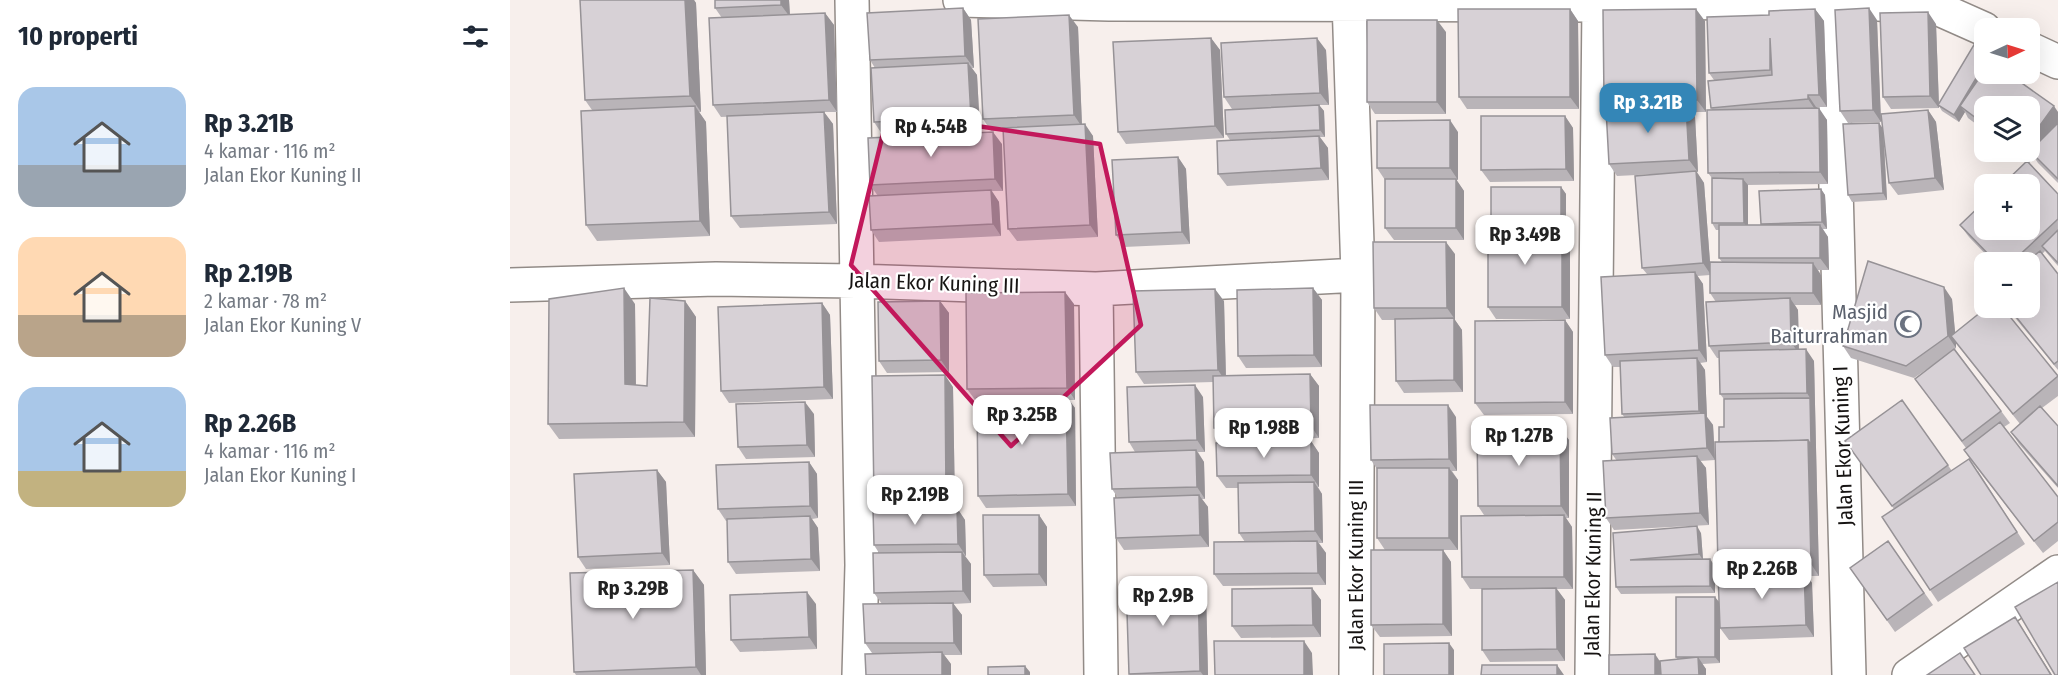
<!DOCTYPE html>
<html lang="id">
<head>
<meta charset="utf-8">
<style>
  :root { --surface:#fff; --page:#f2f2f3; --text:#1f2937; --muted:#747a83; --accent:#3486b7 }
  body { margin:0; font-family:"Fira Sans Condensed",sans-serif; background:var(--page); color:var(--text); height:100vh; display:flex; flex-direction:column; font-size:22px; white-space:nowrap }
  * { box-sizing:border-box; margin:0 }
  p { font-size:20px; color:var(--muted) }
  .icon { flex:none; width:33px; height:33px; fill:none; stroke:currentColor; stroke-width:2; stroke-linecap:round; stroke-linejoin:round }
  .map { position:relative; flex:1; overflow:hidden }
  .sheet { display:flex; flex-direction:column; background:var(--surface); width:510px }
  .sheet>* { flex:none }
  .needle { width:39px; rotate:86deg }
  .buttons { position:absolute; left:1464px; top:18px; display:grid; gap:12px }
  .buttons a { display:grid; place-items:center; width:66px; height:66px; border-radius:12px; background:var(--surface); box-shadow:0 6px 24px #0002; font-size:30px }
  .price { position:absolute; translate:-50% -51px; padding:0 14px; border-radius:12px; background:#fff; color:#222; font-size:20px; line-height:39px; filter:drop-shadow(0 2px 3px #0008) }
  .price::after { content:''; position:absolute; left:50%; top:36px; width:18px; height:14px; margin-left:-9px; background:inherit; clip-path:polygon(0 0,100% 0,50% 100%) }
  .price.selected { background:var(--accent); color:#fff }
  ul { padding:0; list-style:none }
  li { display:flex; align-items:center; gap:18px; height:150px; padding:0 18px }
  li span { display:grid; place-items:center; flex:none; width:168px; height:120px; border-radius:18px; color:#555 }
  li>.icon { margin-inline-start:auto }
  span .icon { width:72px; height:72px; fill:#fffc; stroke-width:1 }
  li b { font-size:26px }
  h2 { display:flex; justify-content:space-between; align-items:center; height:72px; padding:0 18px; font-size:26px }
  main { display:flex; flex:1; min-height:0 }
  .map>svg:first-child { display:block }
</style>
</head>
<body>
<main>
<section class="sheet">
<h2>10 properti<svg class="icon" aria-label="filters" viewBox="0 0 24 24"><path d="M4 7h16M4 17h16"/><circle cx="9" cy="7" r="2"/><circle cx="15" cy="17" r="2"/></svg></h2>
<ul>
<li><span style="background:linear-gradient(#a9c7e8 65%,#9aa5b1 0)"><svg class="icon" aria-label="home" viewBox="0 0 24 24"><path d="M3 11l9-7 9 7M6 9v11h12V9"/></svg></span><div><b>Rp 3.21B</b><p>4 kamar · 116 m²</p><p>Jalan Ekor Kuning II</p></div></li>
<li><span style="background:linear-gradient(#ffd9b3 65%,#b9a48a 0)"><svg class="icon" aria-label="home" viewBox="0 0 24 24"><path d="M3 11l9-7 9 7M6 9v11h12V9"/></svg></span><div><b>Rp 2.19B</b><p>2 kamar · 78 m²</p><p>Jalan Ekor Kuning V</p></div></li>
<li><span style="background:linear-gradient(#a9c7e8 70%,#c2b280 0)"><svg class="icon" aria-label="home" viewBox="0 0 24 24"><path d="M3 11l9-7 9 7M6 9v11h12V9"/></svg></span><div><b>Rp 2.26B</b><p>4 kamar · 116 m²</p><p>Jalan Ekor Kuning I</p></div></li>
</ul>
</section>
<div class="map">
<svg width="1548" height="675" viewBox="0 0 1548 675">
  <rect width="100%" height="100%" fill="#f7efec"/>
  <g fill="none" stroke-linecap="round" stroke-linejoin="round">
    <defs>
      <path id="minor" d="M342 0 352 565 349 675
        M450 0 599 4 1089 5 1321 0 1429 9 1474 29
        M839 0 848 275 846 675
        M1321 0 1339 675
        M1520 49 1548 62
        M0 285 206 279 346 281 586 289 848 275
        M586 289 591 675
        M1082 675 1089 5
        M1399 675 1548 572"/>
    </defs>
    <use href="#minor" stroke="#928b87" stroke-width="36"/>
    <use href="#minor" stroke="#fff" stroke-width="33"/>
  </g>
  <path fill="#b9b4b8" d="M70 0H184L186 3 191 112H189L196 122 200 236 87 241 76 225 82 110 75 100Z
    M279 0 280 15 315 13 324 25 327 112H314L323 124 327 224 230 228 221 216 257 115 211 117 203 105 212 18 205 8Z
    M453 8 461 20 464 68H462L467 75 470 130 372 134 364 122 365 68 360 60Z
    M1060 9 1068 21 1069 109H957L949 97Z
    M1305 9 1314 21 1317 107H1306L1317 120 1318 184 1237 185 1238 225H1251V224L1311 189 1315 195 1317 229H1313L1318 237 1319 270H1308L1311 275V305H1285L1288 310 1289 349 1304 361 1309 576H1298L1302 583 1304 637 1219 640 1210 628V615V663L1192 664 1196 669V675H1099L1150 661 1167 659 1166 657 1209 603 1214 574 1208 566 1209 442 1214 427V399L1210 394V358H1207L1199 346 1206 302 1200 293V275L1187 276 1193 284 1197 362 1190 363 1195 370 1197 417 1203 425 1205 460 1190 461 1196 468 1199 525 1104 530 1096 518 1107 461 1102 454 1115 418 1112 414 1110 367H1103L1095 355 1137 274 1132 268 1146 174 1107 176 1099 164 1100 109 1094 101 1195 21 1196 112H1181L1185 117 1188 172H1187L1194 183 1200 262H1212L1209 258V230H1206L1202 223V178L1198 173 1202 110 1201 108 1204 80 1199 73 1259 15Z
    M1367 20 1371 122 1338 123 1330 111Z
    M1426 24 1429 103 1474 74 1548 112V183L1528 163 1524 157 1519 163 1548 194V266L1535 251 1532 254 1548 274V370L1497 308H1520V262H1483L1459 237 1450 225 1517 161 1504 152H1520L1474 106V130L1458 118 1455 112 1449 122 1432 111 1429 106V108L1381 109 1373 97Z
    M568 27 572 124 583 136 588 237 507 241 498 229 494 131H481L473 119Z
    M936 32V114H865L857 102Z
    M701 38 710 50 714 138 616 144 608 132Z
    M816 50 819 105H809L814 111 815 137H810L818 148 819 180 717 186 708 174 720 140 716 134 722 109 714 97Z
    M1418 110 1426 122 1434 190 1388 195 1379 183 1374 137 1377 200 1342 202 1338 195 1369 123 1373 129Z
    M1055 116 1063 128 1064 181 980 182 971 170Z
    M948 132V180H946L954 191V240H884L875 228V180L867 168Z
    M492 144 493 191H482L489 202 491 236 369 242 361 230 368 196 360 185Z
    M668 157 676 169 680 244 614 247 606 235Z
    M1051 187 1056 194V225H985L981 219Z
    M1060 238V319H986L978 307Z
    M945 254V320L952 330 953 392 894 393 886 381V320H872L864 308Z
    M803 288 812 300V367L736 368 728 356Z
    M1442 299 1445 333 1548 376V396L1532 408 1548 426V488L1509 444 1501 432 1510 424 1446 343V348L1445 349 1500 423 1494 427 1548 497V541L1533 553 1462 462 1454 450 1456 448 1405 379 1433 358 1404 378 1341 358 1333 346Z
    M175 301 186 317 185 437 49 439 38 424 125 304 126 385 137 386Z
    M430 301 439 313V372L377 373 369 361Z
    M714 301 716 375 800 374 809 386V438L712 440 704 428 703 382 634 384 626 372Z
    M312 303 320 315 323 399 219 403 211 391Z
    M564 304 565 400H559L565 408 566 506 476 508 468 496 467 401H466L457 389Z
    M1055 320 1063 332V414L974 415 965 403Z
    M443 387 445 507 372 508 364 496Z
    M693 397 695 452H688L694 462 695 499H692L698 507 699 547 614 550 606 538 608 498 602 489 625 452 619 442Z
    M1392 400 1442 471H1468L1515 544 1428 602 1420 590 1384 509 1335 441Z
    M304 414 305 457 236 459 228 447Z
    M946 417 947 471H942L948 480V550H933L941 562 942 636 870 637 861 625 875 550 867 538V469L861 460Z
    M1050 428 1059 440V518H1056L1062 527 1063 589H1047L1055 600V661L980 662 972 650V589H960L952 577 974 515 968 506Z
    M801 441 809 453V487H808L812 494 813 543H809L816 553V585L713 586 704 574 735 542 729 533V488H716L707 476Z
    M299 462 307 474 308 518 302 519 308 528 310 571 226 574 218 562V521H216L208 509Z
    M147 470 156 482 160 565 76 569 68 557Z
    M447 508 455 520 456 556H455L461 564V603L443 604 452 615V655H434L441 664 362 653 355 643 372 604 364 593 369 553 364 545Z
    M529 515 537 527V586L483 587 474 575Z
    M1103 533H1191L1193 559 1205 566V593L1111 594 1106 587Z
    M1378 541 1423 605 1385 632 1340 568Z
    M183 570 194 585 196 675H66L64 672Z
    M688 580 696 592 698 675H620L619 674Z
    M802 588 811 600V637L731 638 722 626Z
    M306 604 307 649 230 652 221 640Z"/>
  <path fill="#969296" d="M175 0H184L186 3 191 112 180 96Z
    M271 0H279L280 17 271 5Z
    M453 8 461 20 464 68 455 56Z
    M1359 8 1367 20 1371 122 1363 110Z
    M1060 9 1068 21 1069 109 1060 97Z
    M1186 9 1195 21 1196 112 1187 100Z
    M1305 9 1314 21 1317 107 1309 95Z
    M1418 12 1426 24 1429 108 1420 96Z
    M315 13 324 25 327 112 319 100Z
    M559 15 568 27 572 127 564 115Z
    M927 20 936 32V114L927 102Z
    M701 38 710 50 714 138 705 126Z
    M807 38 816 50 819 105 810 93Z
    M458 63 467 75 470 130 461 118Z
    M1474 65V74L1450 106 1455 112 1449 122 1444 115Z
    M1298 95 1306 107V111L1298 99Z
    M809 105 814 111 815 137 810 130Z
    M1176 105 1185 117 1188 172 1179 160Z
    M185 106 196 122 200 236 190 221Z
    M1544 106 1548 112V124L1520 151 1524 157 1519 163 1511 152H1520V139Z
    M1309 108 1317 120 1318 184 1310 172Z
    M1418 110 1426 122 1434 190 1425 178Z
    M314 112 323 124 327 224 319 212Z
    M1055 116 1063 128 1064 181 1056 169Z
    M940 120 948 132V180L940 168Z
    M1369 123 1373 129 1377 200 1373 193Z
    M575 124 583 136 588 237 580 225Z
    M483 132 492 144 493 191 485 179Z
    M809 136 818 148 819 180 811 168Z
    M668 157 676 169 680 244 672 232Z
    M1186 171 1194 183 1201 275 1193 263Z
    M946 179 954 191V240L946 228Z
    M1233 179 1238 185V229L1234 223Z
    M1051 187 1056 194V225L1051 219Z
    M1311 189 1315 195 1317 229 1312 222Z
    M481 190 489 202 491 236 483 224Z
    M1310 225 1318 237 1319 270 1310 258Z
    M1052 226 1060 238V319L1052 307Z
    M936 242 945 254V320L952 330 953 392 944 380V318L937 308Z
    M1303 263 1311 275V305L1303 293Z
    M1185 272 1193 284 1197 362 1189 350Z
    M1434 287 1442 299 1446 342 1441 336 1446 343V348L1438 336Z
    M114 288 125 304 126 400 115 384Z
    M803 288 812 300V367L804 355Z
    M705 289 714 301 716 382 708 370Z
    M555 292 564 304 565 400 557 388Z
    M1280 298 1288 310 1289 354 1281 342Z
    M175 301 186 317 185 437 174 422Z
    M430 301 439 313V372L431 360Z
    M312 303 320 315 323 399 314 387Z
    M1055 320 1063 332V414L1055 402Z
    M1296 349 1304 361 1309 576 1301 564 1298 440 1300 398 1297 393Z
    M1187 358 1195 370 1197 417 1203 425 1205 460 1197 448 1195 420 1189 411Z
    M800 374 809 386V438L801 426Z
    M435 375 443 387 445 507 436 495Z
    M685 385 693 397 695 452 687 440Z
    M556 396 565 408 566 506 558 494Z
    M295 402 304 414 305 457 297 445Z
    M938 405 946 417 947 471 939 459Z
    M1050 428 1059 440V518L1051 506Z
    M801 441 809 453V487L801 475Z
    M686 450 694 462 695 499 687 487Z
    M1187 456 1196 468 1199 525 1190 513Z
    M299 462 307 474 308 518 300 506Z
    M939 468 948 480V550L939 538Z
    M147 470 156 482 160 565 152 553Z
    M804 482 812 494 813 543 805 531Z
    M689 495 698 507 699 547 690 535Z
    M447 508 455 520 456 556 448 544Z
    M529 515 537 527V586L529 574Z
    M1054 515 1062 527 1063 589 1054 577Z
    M300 516 308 528 310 571 301 559Z
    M1187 526 1191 533 1193 560 1189 554Z
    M807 541 816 553V585L808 573Z
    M933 550 941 562 942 636 933 624Z
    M452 552 461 564V603L453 591Z
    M1200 559 1205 566V593L1200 586Z
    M183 570 194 585 196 675H191L186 667Z
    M1294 571 1302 583 1304 637 1296 625Z
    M688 580 696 592 698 675H693L690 671Z
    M802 588 811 600V637L803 625Z
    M1046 588 1055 600V661L1047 649Z
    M297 592 306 604 307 649 299 637Z
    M1205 597 1210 603V663L1205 657Z
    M443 603 452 615V655L444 643Z
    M1505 617 1513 629 1542 675H1541Z
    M794 641 802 653 803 675H794Z
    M939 643 944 650V675H939Z
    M432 652 441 664V675H432Z
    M1145 654 1153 666V675H1145Z
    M1188 657 1196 669V675H1189Z
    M1047 665 1054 675H1047Z
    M515 666 520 672V675H515Z"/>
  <path fill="#d7d1d6" stroke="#969296" stroke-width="1.5" d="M70 0H175L180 96 75 100Z
    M205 0H271V5L205 8Z
    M453 8 455 56 360 60 357 13Z
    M1359 8 1363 110 1330 111 1325 10Z
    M948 9H1060V97H949Z
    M1186 9 1187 100 1094 101 1093 10Z
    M1305 9 1309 95H1298V99L1201 108 1198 81 1262 75 1260 38V70L1199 73 1197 17 1259 15V11Z
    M1418 12 1420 96 1373 97 1370 13Z
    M315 13 319 100 203 105 199 18Z
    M559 15 564 115 473 119 468 19Z
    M857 20H927V102H857Z
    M701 38 705 126 608 132 603 42Z
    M807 38 810 93 714 97 711 43Z
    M1468 38 1474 42V65L1444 115 1428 105Z
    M458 63 461 118 364 122 361 68Z
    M1474 71V74H1499L1544 106 1520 139V106H1474V124L1450 106Z
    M809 105 810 130 716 134 715 110Z
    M1176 105 1179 160 1099 164 1096 109Z
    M185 106 190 221 76 225 71 111Z
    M1309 108 1310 172 1198 173 1197 110Z
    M1418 110 1425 178 1379 183 1371 114Z
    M314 112 319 212 221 216 217 116Z
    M971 116H1055L1056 169 971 170Z
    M940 120V168H867V121Z
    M1369 123 1373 193 1338 195 1333 124Z
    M1548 123V179L1520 151Z
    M575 124 580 225 498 229 493 128Z
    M483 132 485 179 360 185 358 138Z
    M809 136 811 168 708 174 707 141Z
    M668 157 672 232 606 235 602 160Z
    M1517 161 1548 194V219L1502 262H1486L1450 225 1474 202V230H1520V184H1493Z
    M1186 171 1193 263 1132 268 1125 176Z
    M1202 178 1233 179 1234 223H1202Z
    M875 179H946V228H875Z
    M981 187H1051V219H981Z
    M1311 189 1312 222 1251 224 1249 191Z
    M481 190 483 224 361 230 359 196Z
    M1209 225H1310V258H1209Z
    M978 226H1052V307H978Z
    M1548 230V263L1532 246Z
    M863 242H936L937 308H864Z
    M1530 251 1548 274V361L1544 364 1499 308H1520V262H1516Z
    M1358 261 1434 287 1438 336 1396 366 1333 346Z
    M1200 262 1303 263V293H1200Z
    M1185 272 1189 350 1095 355 1091 277Z
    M114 288 115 384 137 386 140 298 175 301 174 422 38 424 39 299Z
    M803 288 804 355 728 356 727 290Z
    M705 289 708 370 626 372 623 291Z
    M555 292 557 388 457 389 456 293Z
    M1280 298 1281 342 1199 346 1196 302Z
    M430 301 431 360 369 361 368 302Z
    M312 303 314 387 211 391 208 307Z
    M1476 308H1493L1548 376 1503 414 1441 336Z
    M944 318V380L886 381 885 319Z
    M1055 320V402L965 403V321Z
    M1296 349 1297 393 1210 394 1209 351Z
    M1444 349 1491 411 1452 441 1405 379Z
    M1187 358 1189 411 1112 414 1110 361Z
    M800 374 801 426 704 428 703 376Z
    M435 375 436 495 364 496 362 376Z
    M685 385 687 440 619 442 617 387Z
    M556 396 558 494 468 496 467 398Z
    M1300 398 1301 445 1298 440 1209 442V427H1214V399Z
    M1392 400 1438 465 1382 506 1335 441Z
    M295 402 297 445 228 447 226 404Z
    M860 405H938L939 459 861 460Z
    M1530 406 1548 426V486L1501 432Z
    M1195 413 1197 448 1102 454 1100 418Z
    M1490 422 1548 497V522L1524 541 1454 450Z
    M1050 428 1051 506H968L967 429Z
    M1298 440 1301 564 1208 566 1205 442Z
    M801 441V475L707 476 706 443Z
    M686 450 687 487 602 489 600 453Z
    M1187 456 1190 513 1096 518 1093 461Z
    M1459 459 1507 532 1420 590 1372 517Z
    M299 462 300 506 208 509 206 465Z
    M867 468H939V538H867Z
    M147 470 152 553 68 557 64 474Z
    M804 482 805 531 729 533 728 483Z
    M689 495 690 535 606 538 604 498Z
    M447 508 448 544 364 545 363 509Z
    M473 515H529V574L474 575Z
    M1054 515V577H952L951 516Z
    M300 516 301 559 218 562 217 519Z
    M1187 526 1189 554 1120 560 1200 559V586L1106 587 1103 533Z
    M807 541 808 573 704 574V542Z
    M1378 541 1414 593 1377 620 1340 568Z
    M861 550H933V624L861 625Z
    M452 552 453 591 364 593 363 553Z
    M183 570 186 667 64 672 60 573Z
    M1294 571 1296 625 1210 628 1208 574Z
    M688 580 690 671 619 674 616 582Z
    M1548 582V675H1545L1505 607Z
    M802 588 803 625 722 626V589Z
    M1046 588 1047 649 972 650V589Z
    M297 592 299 637 221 640 220 595Z
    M1166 597H1205V657H1166Z
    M443 603 444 643H355L353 604Z
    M1505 617 1541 675H1471L1454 648Z
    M704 641H794V675H705Z
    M939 643V675H874V644Z
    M432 652V675H356L355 654Z
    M1450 653 1465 675H1417Z
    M1145 654V675H1099V655Z
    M1188 657 1189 675H1151L1150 661Z
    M972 665H1047V675H971Z
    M515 666V675H478V667Z"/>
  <path fill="#c2185b" fill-opacity="0.2" stroke="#c2185b" stroke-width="4.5" stroke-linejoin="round" d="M378 113 590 144 631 325 501 446 341 265Z"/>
  <defs>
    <symbol id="mosque-ring" viewBox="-11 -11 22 22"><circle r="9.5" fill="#fff" stroke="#6b7280" stroke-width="1.5"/><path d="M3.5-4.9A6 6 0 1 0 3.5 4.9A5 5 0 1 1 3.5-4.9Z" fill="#6b7280"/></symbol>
  </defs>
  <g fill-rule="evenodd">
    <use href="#mosque-ring" x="1383" y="309" width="30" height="30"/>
  </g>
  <g text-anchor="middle" stroke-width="4.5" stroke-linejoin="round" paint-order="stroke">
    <g font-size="21" fill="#171413" stroke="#fff">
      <text transform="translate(424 283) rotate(2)" y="7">Jalan Ekor Kuning III</text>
      <text transform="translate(1333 446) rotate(-92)" y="7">Jalan Ekor Kuning I</text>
      <text transform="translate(846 565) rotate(-90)" y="7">Jalan Ekor Kuning III</text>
      <text transform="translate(1083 574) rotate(-89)" y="7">Jalan Ekor Kuning II</text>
    </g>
    <g font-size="21" fill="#5b616d" stroke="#fff" text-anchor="end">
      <text x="1378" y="319">Masjid<tspan x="1378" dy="24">Baiturrahman</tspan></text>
    </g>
  </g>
</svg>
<div class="buttons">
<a><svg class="needle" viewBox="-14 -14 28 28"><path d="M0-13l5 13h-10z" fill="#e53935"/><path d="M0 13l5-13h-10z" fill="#747a83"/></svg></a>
<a><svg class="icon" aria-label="layers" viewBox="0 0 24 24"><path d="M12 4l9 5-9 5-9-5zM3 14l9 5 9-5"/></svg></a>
<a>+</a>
<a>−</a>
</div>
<b class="price selected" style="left:1138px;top:134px">Rp 3.21B</b>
<b class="price" style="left:421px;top:158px">Rp 4.54B</b>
<b class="price" style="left:1015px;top:266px">Rp 3.49B</b>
<b class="price" style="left:512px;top:446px">Rp 3.25B</b>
<b class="price" style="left:754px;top:459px">Rp 1.98B</b>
<b class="price" style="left:1009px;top:467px">Rp 1.27B</b>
<b class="price" style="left:405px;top:526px">Rp 2.19B</b>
<b class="price" style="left:1252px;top:600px">Rp 2.26B</b>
<b class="price" style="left:123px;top:620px">Rp 3.29B</b>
<b class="price" style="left:653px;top:627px">Rp 2.9B</b>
</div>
</main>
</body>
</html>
